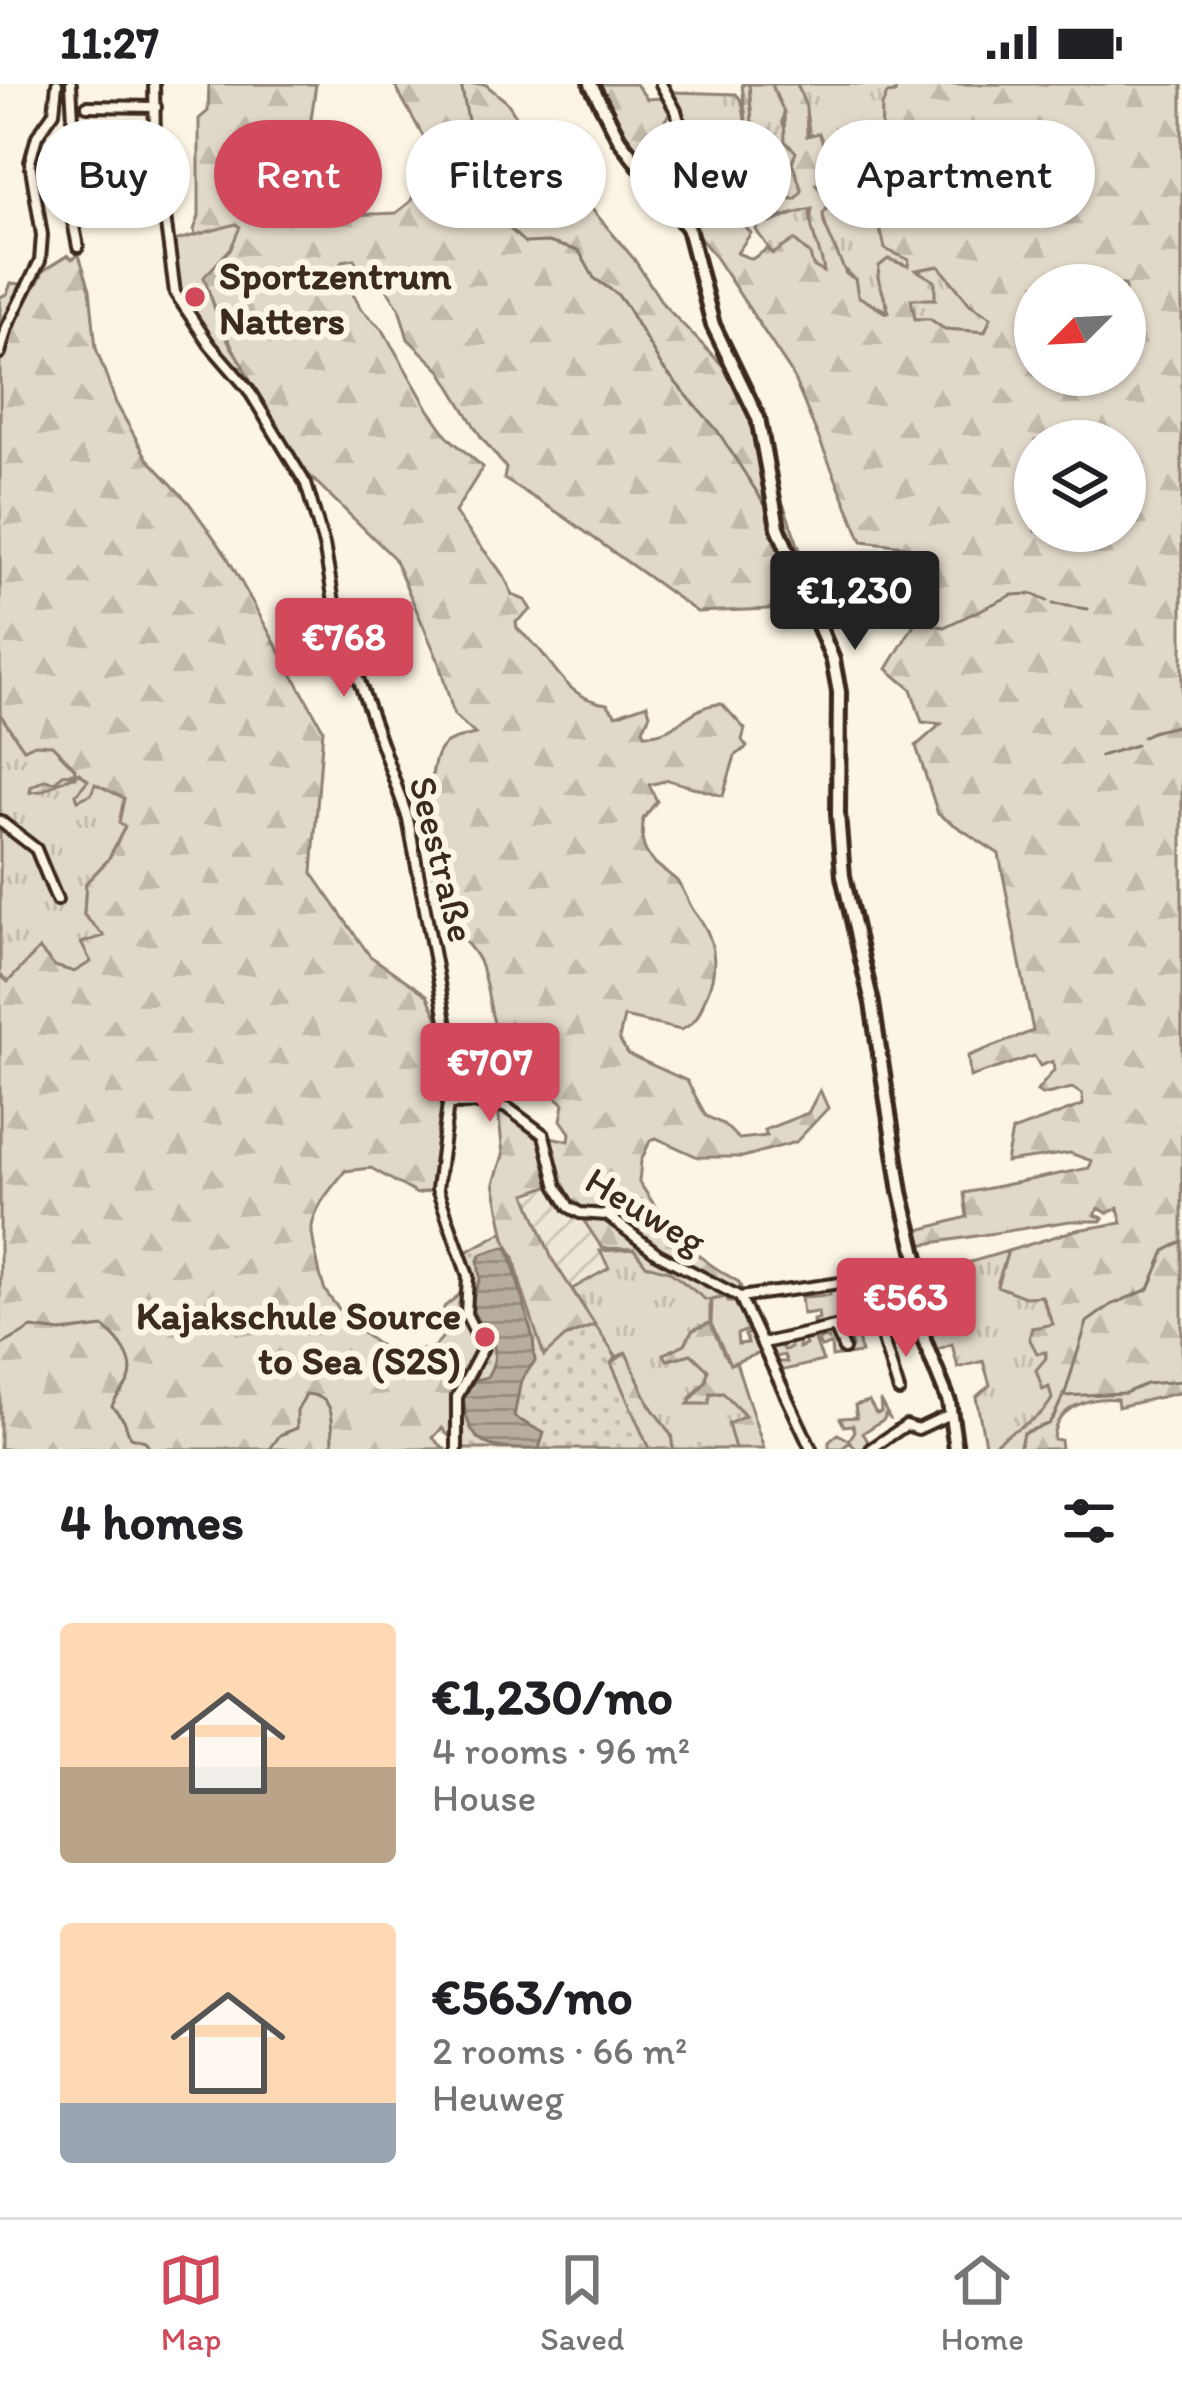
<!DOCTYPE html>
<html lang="en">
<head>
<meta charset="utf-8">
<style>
  :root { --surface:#fff; --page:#f2f2f2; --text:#202124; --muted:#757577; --line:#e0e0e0; --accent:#d1495b }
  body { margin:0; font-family:Itim,sans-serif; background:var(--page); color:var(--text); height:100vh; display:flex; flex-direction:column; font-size:45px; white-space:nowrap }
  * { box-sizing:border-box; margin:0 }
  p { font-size:39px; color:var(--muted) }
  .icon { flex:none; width:66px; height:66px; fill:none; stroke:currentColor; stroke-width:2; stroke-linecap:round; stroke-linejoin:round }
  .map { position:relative; height:1365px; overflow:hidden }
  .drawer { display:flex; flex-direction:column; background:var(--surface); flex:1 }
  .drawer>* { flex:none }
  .hud { position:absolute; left:36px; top:36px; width:1110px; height:108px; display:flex; gap:24px }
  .needle { width:78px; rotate:246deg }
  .fabs { position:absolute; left:1014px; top:180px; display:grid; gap:24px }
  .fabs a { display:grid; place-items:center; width:132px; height:132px; border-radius:50%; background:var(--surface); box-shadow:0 3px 9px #0004; font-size:60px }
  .price { position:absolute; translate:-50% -102px; padding:0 27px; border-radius:12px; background:var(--accent); color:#fff; font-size:39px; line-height:78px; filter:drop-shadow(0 3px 6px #0008) }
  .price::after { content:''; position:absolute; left:50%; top:72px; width:36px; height:27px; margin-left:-18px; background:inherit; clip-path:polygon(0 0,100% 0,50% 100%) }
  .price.on { background:#222; color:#fff }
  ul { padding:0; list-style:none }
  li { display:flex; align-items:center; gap:36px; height:300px; padding:0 60px }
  li span { display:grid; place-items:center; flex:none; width:336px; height:240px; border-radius:12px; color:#555 }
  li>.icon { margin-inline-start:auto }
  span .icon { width:144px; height:144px; fill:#fffc; stroke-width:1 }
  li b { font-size:51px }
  h2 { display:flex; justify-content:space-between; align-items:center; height:144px; padding:0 60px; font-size:51px }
  .pill { padding:0 42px; border-radius:54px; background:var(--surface); box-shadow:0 3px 9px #0004; font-size:42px; line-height:108px }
  .pill.on { background:var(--accent); color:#fff }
  .status { display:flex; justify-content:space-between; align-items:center; height:84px; padding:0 60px; background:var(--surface); direction:ltr }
  .status svg { height:33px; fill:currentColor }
  .tabs { display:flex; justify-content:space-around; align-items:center; height:168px; border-top:3px solid var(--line); background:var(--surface); font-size:33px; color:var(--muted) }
  .tabs a { display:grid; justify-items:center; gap:6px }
  .tabs .on { color:var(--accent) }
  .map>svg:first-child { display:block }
</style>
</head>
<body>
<div class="status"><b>11:27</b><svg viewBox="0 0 49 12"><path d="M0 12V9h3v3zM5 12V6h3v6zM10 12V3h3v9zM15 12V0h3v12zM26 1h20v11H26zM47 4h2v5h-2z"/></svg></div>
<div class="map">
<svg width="1182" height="1365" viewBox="0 0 1182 1365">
  <defs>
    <pattern id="industrial-furrows" width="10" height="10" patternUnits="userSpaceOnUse" patternTransform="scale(3)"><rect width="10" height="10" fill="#eee6d6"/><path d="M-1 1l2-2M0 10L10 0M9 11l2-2" fill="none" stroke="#cdc5b7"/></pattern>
    <pattern id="grass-tufts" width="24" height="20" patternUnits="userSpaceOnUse" patternTransform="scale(3)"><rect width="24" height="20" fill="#e0d8c8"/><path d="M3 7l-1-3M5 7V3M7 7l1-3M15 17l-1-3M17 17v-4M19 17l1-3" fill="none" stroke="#c1baab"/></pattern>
    <pattern id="forest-firs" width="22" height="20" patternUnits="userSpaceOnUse" patternTransform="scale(3)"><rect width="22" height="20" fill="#e0d8c8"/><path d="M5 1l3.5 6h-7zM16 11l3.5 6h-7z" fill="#c1baab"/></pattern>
    <pattern id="park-dots" width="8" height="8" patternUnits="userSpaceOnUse" patternTransform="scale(3)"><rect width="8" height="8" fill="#e0d8c8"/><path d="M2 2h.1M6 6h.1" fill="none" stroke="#c1baab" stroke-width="1.8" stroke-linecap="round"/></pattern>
    <pattern id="water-rules" width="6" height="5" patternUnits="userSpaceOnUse" patternTransform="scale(3)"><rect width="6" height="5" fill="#b7ad9e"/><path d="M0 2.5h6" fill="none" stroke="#968d80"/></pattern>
  </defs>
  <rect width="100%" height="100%" fill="#fcf5e5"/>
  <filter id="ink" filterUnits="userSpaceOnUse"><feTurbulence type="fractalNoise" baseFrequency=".00833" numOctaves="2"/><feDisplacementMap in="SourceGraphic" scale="24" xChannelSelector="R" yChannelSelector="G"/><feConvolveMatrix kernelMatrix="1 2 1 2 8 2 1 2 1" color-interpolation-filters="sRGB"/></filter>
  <g filter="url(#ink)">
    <path fill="#eee6d6" d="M881 463 875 517 840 512 831 487 839 466Z"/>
    <path fill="url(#industrial-furrows)" d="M549 1102 580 1131 602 1164 598 1167 607 1183 571 1203 552 1175 526 1109Z"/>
    <path fill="url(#grass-tufts)" stroke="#8e8173" stroke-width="3" d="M749 0H773L784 28 782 38 796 68 802 107 797 115H789L780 103 772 109 762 131 756 134 742 123 763 93 766 75 753 54Z
      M797 0H896L895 10 882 22 881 70 866 71 877 107 871 129H877L881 151 909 175V182L878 193 889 228 858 213 855 195C820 174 813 65 806 27 804 17 799 9 797 0Z
      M673 8 736 10 742 17 746 42 699 51 698 46 688 47 670 10Z
      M810 124C809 144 821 166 825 189L773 170 756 146 761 135 770 139Z
      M940 182 970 220 991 233 985 248 944 245 930 235H915L910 214 935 215 916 186Z
      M0 630 24 665 35 659 52 661 75 685V689L63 690 55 698 44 696 31 703V708C46 704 62 694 76 693L78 688 89 696 76 710 78 716 90 710 95 699 125 714 120 739 125 743 108 776 86 799 84 831 105 852 82 860 92 877 75 888 54 882 39 865 8 899 0 891Z
      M634 1165 646 1181 669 1186 706 1215H710V1239L693 1246 685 1260 665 1270 668 1276 691 1270 708 1286 706 1297 690 1314 723 1309 746 1333 729 1341 735 1365H673L671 1351 649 1320 626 1269 616 1273 572 1205 609 1184 600 1167Z
      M1008 1167 997 1201 1041 1212 1053 1241 1032 1244 1045 1268 1052 1315 1043 1332 986 1365 976 1313 990 1301 983 1277 958 1284 952 1260 933 1267 929 1245 960 1236 956 1222 946 1224 945 1202 925 1205 924 1198 960 1189V1181Z"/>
    <path fill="url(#forest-firs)" stroke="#8e8173" stroke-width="3" fill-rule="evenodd" d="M209 0H316L308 57 350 131 396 129 410 118 419 102 424 54 394 0H485L507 18 526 47 634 175 663 220 726 285 746 318 804 477 828 484 841 522 697 528 563 432 504 395 506 384 481 353 441 287 408 255 399 224 386 204 359 185 354 175 343 177 338 183 361 225 383 246 429 326 449 354 483 383 455 428C471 455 507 487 512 511L525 516 531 526 516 538 517 544C524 552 532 557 539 565 560 590 570 615 607 620L616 631 647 620 650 630 643 645 645 650C678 652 689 620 722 620L745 645 742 656 747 663 735 672 723 712 668 696 649 701 657 717 643 735C643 744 641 755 644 763 650 780 666 786 677 797 686 807 688 821 696 830 715 852 719 883 707 910 699 928 700 937 681 946L624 933 619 955 628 970 687 997 706 1032 723 1040 739 1055 767 1052 764 1046 808 1029 820 1006 828 1024 796 1058 743 1073H698L656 1054 650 1057 641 1077 639 1098C673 1149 685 1168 739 1198L743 1210 706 1216 669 1187 646 1181 634 1165 602 1164 580 1131 548 1102 526 1110 552 1175 595 1241 565 1253 544 1273 527 1227 514 1173 506 1159 494 1099 503 1071 498 1025 541 1051 569 1057 570 1049 561 1036 564 1020C549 1004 527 999 514 981 487 947 493 912 479 877 470 858 448 844 438 817 429 790 423 683 442 663 449 655 465 653 475 650L454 631 438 576 394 474 306 388 279 351 225 249 203 193 231 164 234 155 199 168 194 146 199 132V35L208 27Z
      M600 0H636L647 15 662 14 671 27 655 52 661 58 747 45 742 0H749L753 54 766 75 763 92 742 123 745 142 751 149 737 169 752 175 767 165 773 170 794 156 810 170 813 182 824 188C822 166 807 147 812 125L777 134 770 139 761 135 762 121 776 101 789 115H796L802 107 792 78 796 68 785 57 784 28 773 4V0H797L806 23 807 52 819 49 837 99 816 100 830 120 823 130 824 139 846 190 855 195 858 212 886 229 889 228 878 193 879 182 888 175 908 182 909 176 885 165 877 129H870L877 106 866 71 881 69 882 22 887 10 895 9 896 0H1182V1308L1118 1323 1117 1315C1090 1312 1055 1323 1053 1355L1060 1356 1061 1365H990C1009 1342 1036 1343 1052 1315L1049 1303 1043 1306 1036 1286 1046 1274V1268L1037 1269 1029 1254 1032 1244 1053 1240 1042 1212 1025 1213 997 1202 1008 1167 1076 1146 1122 1139 1118 1124 1107 1129 1099 1124 1095 1131 1103 1134 1101 1137H1070L919 1161 916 1147 967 1133 964 1109 1089 1084 1092 1077 1070 1069 1006 1078 1012 1047 1083 1021 1082 1010 1072 1004 1042 1011 1037 1007 1054 986 1053 977 1040 982 1034 972 970 993 968 972 1033 947 999 770 938 730 916 662 941 640 922 638 911 605 887 585 916 537 903 521 881 517 892 488 909 471 905 462 862 457 791 288 713 170 637 75 604 23ZM939 182 970 220 991 233 985 248 944 245 930 235H915L911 215H935V197L916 186ZM1035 201H1125V291H1035ZM1035 357H1125V447H1035Z
      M68 171 72 175 79 171 90 205 96 264 116 319 147 374 189 419 225 469 323 645 312 789 370 872 427 911 447 954 445 1020 433 1106 417 1110 371 1084 345 1087C332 1104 315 1121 312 1143 311 1151 321 1198 325 1206 333 1221 370 1259 385 1264 400 1269 417 1266 432 1265L442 1254 444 1223 459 1211 465 1198 456 1230 474 1257 478 1255 484 1260 459 1353 453 1357 442 1344 433 1354 445 1365H0V891L8 898 39 865 54 882 74 888 91 878 81 859 104 852 84 831 86 799 108 776 125 743 119 739 124 714 95 700 91 710 78 716 76 710 88 696 79 688 42 707 30 708 31 703 45 696 55 698 63 690 75 689V684L52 661 35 660 24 665 0 630V213L7 210 11 199 36 202 44 186Z
      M710 1239 724 1270 734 1272 764 1365H735L728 1340 745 1332 723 1309H710L709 1320H688L706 1297 708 1286 691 1270 667 1276 664 1270 685 1260 693 1246Z
      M626 1269 649 1320 671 1351 673 1365H649L611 1279Z"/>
    <path fill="url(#park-dots)" stroke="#8e8173" stroke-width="3" d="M503 1148 544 1272 565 1253 595 1241 616 1273 611 1279 649 1365H463L459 1311 484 1271 466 1221 471 1199 461 1171Z"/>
    <path fill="#e0d8c8" stroke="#8e8173" stroke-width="3" d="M236 140 240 143 231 164 204 193 223 249 243 282 236 286 208 256 177 206 170 158Z
      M863 1197 868 1214 861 1217 862 1225 870 1220 875 1228 858 1234 860 1241 867 1239 866 1233 876 1232 880 1247 858 1252 861 1269 832 1273 831 1261 821 1263 818 1257 824 1254 829 1257 828 1248 835 1247 841 1265 852 1263 850 1254H845L846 1236 814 1247 813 1236 819 1235 818 1228 803 1230 801 1213 830 1211 829 1201 850 1200 851 1208 859 1207V1199Z
      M727 1213 728 1218H741L751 1239 748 1243 754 1244 737 1250 738 1260 748 1259 745 1251 755 1246 765 1267 730 1280 711 1240 712 1216Z
      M813 1252 823 1277 780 1287 775 1278H787L784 1271 773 1274 767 1260 777 1258 784 1266 791 1264 790 1255 799 1253V1264L806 1261 803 1253Z
      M880 1316 889 1333 885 1331 884 1335 863 1349 872 1364 856 1365 850 1358 841 1365H829V1358L838 1350 849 1356 855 1347 853 1341 844 1342 840 1334 857 1333 855 1321 869 1317 876 1329 881 1328Z"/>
    <path fill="url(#water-rules)" stroke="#85796b" stroke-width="3" d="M504 1163 509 1166 533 1254 535 1277 521 1296 514 1333 544 1349 539 1365C488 1365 468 1365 463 1311L475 1296 487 1293C508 1257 481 1251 470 1221L480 1195 478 1176 482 1170Z"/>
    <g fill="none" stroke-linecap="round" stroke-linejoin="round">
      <path stroke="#85796b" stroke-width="3" d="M461 0 472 57 474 95 494 130 525 159 548 158 579 167 594 194 617 210 627 223 662 283 717 346 769 427
        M666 107 682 128
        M700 165 706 192
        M746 298 757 321
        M770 437 779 460
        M791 462C806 480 828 496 838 516L866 522 899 521 921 538 944 543 1012 511 1032 510 1047 517
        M1053 520 1088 525
        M1143 653C1155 643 1169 647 1182 639
        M1100 672 1136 661
        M0 1262 32 1244 61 1248 104 1243C118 1255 137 1276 129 1296 125 1306 116 1311 112 1322L124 1336 130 1353 145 1357 150 1365
        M1064 1312 1125 1309 1146 1300 1182 1297
        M270 1365 280 1351 297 1344V1327L306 1310C338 1312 332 1340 333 1365
        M1019 1365 1023 1349 1048 1340 1054 1332 1066 1306 1087 1238 1111 1221 1149 1205 1165 1167 1182 1157"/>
      <defs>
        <path id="minor" d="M71 0 76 86 71 127 78 163
          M154 0 155 56 175 209 210 261 248 305 306 400 324 461 337 535 408 735 448 947V1020L437 1105 468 1192 466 1230 483 1264 457 1313V1365
          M661 0 676 27 685 57
          M87 22 156 23
          M0 269 7 243 40 177 42 151 30 78 37 52 54 28 57 0
          M0 737 36 765 57 816
          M448 1020 492 1019 509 1025 544 1051 557 1103 569 1123 580 1129 607 1131 658 1170 740 1213 811 1365
          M864 1195 899 1307
          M740 1213 890 1192 918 1178
          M764 1259 835 1243 844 1265
          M871 1365 906 1341 918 1345 950 1330"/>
        <path id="major" d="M591 0 619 55 688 144 713 241 758 334 778 443 833 576 839 608 838 730 843 792 872 919 901 1108 918 1178 924 1256 949 1318 956 1365"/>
      </defs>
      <use href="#minor" stroke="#3b2a1e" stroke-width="16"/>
      <use href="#major" stroke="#3b2a1e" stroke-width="20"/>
      <use href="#minor" stroke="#fcf5e5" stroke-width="8"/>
      <use href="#major" stroke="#fcf5e5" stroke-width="10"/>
    </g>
  </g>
  <g fill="#d1495b" stroke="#fcf5e5" stroke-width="4.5">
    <circle cx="195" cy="213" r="12"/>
    <circle cx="485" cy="1253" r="12"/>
  </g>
  <g text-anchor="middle" stroke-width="12" stroke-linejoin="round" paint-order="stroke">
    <g font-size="39" font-weight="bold" fill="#3b2a1e" stroke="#fcf5e5" text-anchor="start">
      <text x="219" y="205">Sportzentrum<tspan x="219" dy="45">Natters</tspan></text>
      <text x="461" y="1245" text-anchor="end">Kajakschule Source<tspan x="461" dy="45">to Sea (S2S)</tspan></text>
    </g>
    <g font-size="39" fill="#3b2a1e" stroke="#fcf5e5">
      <text transform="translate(443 775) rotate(76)" y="14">Seestraße</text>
      <text transform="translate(646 1126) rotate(31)" y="14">Heuweg</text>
    </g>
  </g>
</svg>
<div class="fabs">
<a><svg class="needle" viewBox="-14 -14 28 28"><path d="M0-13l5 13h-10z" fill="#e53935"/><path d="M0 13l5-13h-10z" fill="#757577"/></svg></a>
<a><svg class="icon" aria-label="layers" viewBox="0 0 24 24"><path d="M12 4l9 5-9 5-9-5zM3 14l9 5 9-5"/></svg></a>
</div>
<b class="price on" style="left:855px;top:569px">€1,230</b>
<b class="price" style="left:344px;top:616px">€768</b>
<b class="price" style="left:490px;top:1041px">€707</b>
<b class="price" style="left:906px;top:1276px">€563</b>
<div class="hud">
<a class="pill">Buy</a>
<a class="pill on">Rent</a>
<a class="pill">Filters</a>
<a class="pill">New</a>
<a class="pill">Apartment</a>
</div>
</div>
<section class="drawer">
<h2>4 homes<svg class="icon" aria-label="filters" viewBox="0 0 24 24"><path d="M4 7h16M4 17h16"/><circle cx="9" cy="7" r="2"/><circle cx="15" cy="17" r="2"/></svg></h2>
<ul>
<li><span style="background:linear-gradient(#ffd9b3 60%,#b9a48a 0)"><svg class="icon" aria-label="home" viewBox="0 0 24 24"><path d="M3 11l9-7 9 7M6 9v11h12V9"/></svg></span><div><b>€1,230/mo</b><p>4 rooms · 96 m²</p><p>House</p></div></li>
<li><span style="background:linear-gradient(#ffd9b3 75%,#9aa5b1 0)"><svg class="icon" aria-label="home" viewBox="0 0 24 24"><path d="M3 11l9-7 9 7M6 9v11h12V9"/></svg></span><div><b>€563/mo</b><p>2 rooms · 66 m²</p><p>Heuweg</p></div></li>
</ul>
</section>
<nav class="tabs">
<a class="on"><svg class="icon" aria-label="map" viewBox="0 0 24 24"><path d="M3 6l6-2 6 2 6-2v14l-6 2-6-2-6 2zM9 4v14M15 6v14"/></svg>Map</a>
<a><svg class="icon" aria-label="saved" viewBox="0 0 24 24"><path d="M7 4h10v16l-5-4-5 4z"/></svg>Saved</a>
<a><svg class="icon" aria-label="home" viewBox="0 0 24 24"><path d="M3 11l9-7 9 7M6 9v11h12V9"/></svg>Home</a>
</nav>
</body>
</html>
